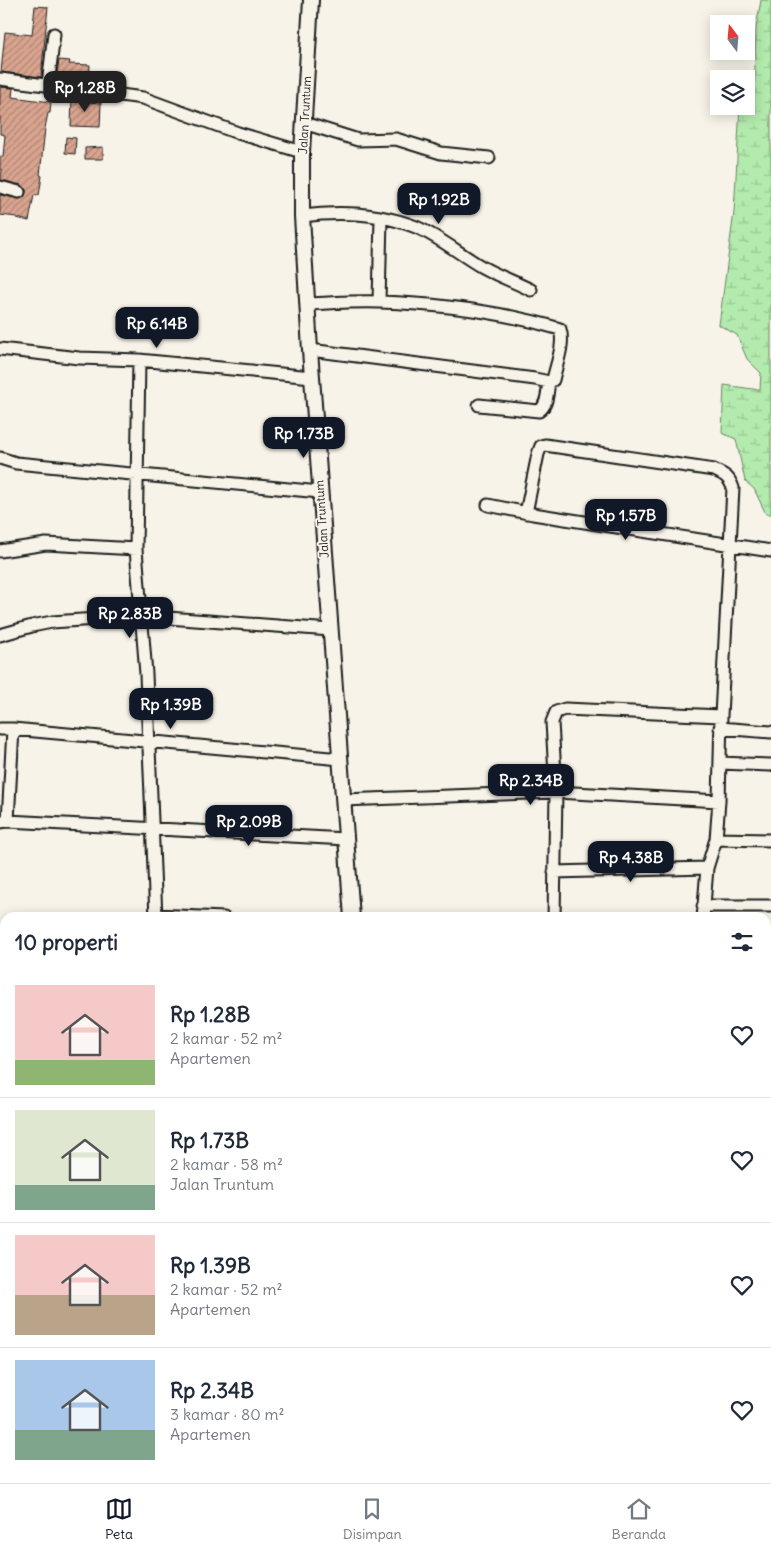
<!DOCTYPE html>
<html lang="id">
<head>
<meta charset="utf-8">
<style>
  :root { --surface:#fff; --page:#f2f2f3; --text:#1f2937; --muted:#747a83; --line:#e0e1e3; --accent:#111827 }
  body { margin:0; font-family:Delius,sans-serif; background:var(--page); color:var(--text); height:100vh; display:flex; flex-direction:column; font-size:19px; white-space:nowrap }
  * { box-sizing:border-box; margin:0 }
  p { font-size:16px; color:var(--muted) }
  .icon { flex:none; width:28px; height:28px; fill:none; stroke:currentColor; stroke-width:2; stroke-linecap:round; stroke-linejoin:round }
  .map { position:relative; flex:1; overflow:hidden }
  .drawer { position:absolute; left:0px; top:912px; width:771px; height:571px; display:flex; flex-direction:column; background:var(--surface); border-radius:15px 15px 0 0; box-shadow:0 2px 12px #0003 }
  .drawer>* { flex:none }
  .needle { width:32px; rotate:344deg }
  .tools { position:absolute; left:710px; top:15px; display:grid; gap:10px }
  .tools a { display:grid; place-items:center; width:45px; height:45px; border-radius:0px; background:var(--surface); box-shadow:0 2px 12px #0003; font-size:25px }
  .price { position:absolute; translate:-50% -42px; padding:0 11px; border-radius:10px; background:var(--accent); color:#fff; font-size:16px; line-height:32px; filter:drop-shadow(0 1px 2px #0008) }
  .price::after { content:''; position:absolute; left:50%; top:30px; width:15px; height:11px; margin-left:-8px; background:inherit; clip-path:polygon(0 0,100% 0,50% 100%) }
  .price.on { background:#222; color:#fff }
  ul { padding:0; list-style:none }
  li { display:flex; align-items:center; gap:15px; height:125px; padding:0 15px }
  li+li { border-top:1px solid var(--line) }
  li span { display:grid; place-items:center; flex:none; width:140px; height:100px; border-radius:0px; color:#555 }
  li>.icon { margin-inline-start:auto }
  span .icon { width:60px; height:60px; fill:#fffc; stroke-width:1 }
  li b { font-size:21px }
  h2 { display:flex; justify-content:space-between; align-items:center; height:60px; padding:0 15px; font-size:21px }
  .dock { display:flex; justify-content:space-around; align-items:center; height:70px; border-top:1px solid var(--line); background:var(--surface); font-size:14px; color:var(--muted) }
  .dock a { display:grid; justify-items:center; gap:2px }
  .dock .on { color:var(--accent) }
  .map>svg:first-child { display:block }
</style>
</head>
<body>
<div class="map">
<svg width="771" height="1483" viewBox="0 0 771 1483">
  <defs>
    <pattern id="wetland-marsh" width="20" height="14" patternUnits="userSpaceOnUse" patternTransform="scale(1.25)"><rect width="20" height="14" fill="#b3eaad"/><path d="M1 5h8M5 5V1M11 12h8M15 12V8" fill="none" stroke="#99c894"/></pattern>
    <pattern id="building-hatch" width="6" height="6" patternUnits="userSpaceOnUse" patternTransform="scale(1.25)"><rect width="6" height="6" fill="#d9a48f"/><path d="M-1 1l2-2M0 6l6-6M5 7l2-2" fill="none" stroke="#af8574"/></pattern>
  </defs>
  <rect width="100%" height="100%" fill="#f7f3e8"/>
  <filter id="ink" filterUnits="userSpaceOnUse"><feTurbulence type="fractalNoise" baseFrequency=".02" numOctaves="2"/><feDisplacementMap in="SourceGraphic" scale="10" xChannelSelector="R" yChannelSelector="G"/><feConvolveMatrix kernelMatrix="1 2 1 2 8 2 1 2 1" color-interpolation-filters="sRGB"/></filter>
  <g filter="url(#ink)">
    <path fill="url(#wetland-marsh)" stroke="#688364" d="M761 0H771V514H766L754 489 745 481 736 439 722 433 724 385 760 390 761 373 747 359 737 335 719 325 734 212 740 106 754 105 756 28Z
      M766 1263H771V1362H766Z"/>
    <path fill="url(#building-hatch)" stroke="#1c1c1c" d="M35 6 48 7 41 77 1 72 5 32 32 35Z
      M59 60 70 61 69 64 90 65 89 83 56 79Z
      M0 87 13 88 12 97 51 102 50 113H48L45 128 40 175 42 176 39 195H34L29 221 17 218V217L0 215V195L20 199 26 193V190L21 185 1 180 2 169H0V157H3L5 135 0 134Z
      M72 96 87 98V102L101 103 100 127 71 126Z
      M66 137 76 138 75 154 65 153Z
      M103 147V159H85V148Z"/>
    <g fill="none" stroke-linecap="round" stroke-linejoin="round">
      <defs>
        <path id="minor" d="M0 79 143 98 238 133 302 152
          M48 85 54 34
          M304 123 358 140 396 139 441 153 489 158
          M0 187 19 192
          M302 216C341 211 380 213 416 227 438 236 461 255 482 267 498 276 515 282 531 290
          M379 302 381 218
          M308 304C331 303 356 301 380 302 440 304 503 312 560 329 565 344 556 365 553 380L549 382 535 379 310 350
          M0 349 79 358 139 360 312 377
          M139 360 136 549 146 674 156 918
          M479 405 539 411C548 405 547 392 549 382
          M0 458 16 463 320 492
          M488 505 533 514 771 551
          M526 513 538 454 541 446 545 445 714 470C725 475 729 477 733 488L721 716 719 801 716 839 707 868 703 918
          M0 551 46 544 136 549
          M0 635 32 626 52 622 141 616 331 630
          M720 728 771 732
          M0 729H13L341 759
          M720 763 771 765
          M343 800 556 792 719 801
          M8 821 13 729
          M0 822 8 821 346 839
          M716 839 771 840
          M554 872 707 868
          M703 906H771
          M155 915 224 918
          M554 918 556 792 552 722 556 712 565 709 721 716
          M766 950H771
          M0 1006H5
          M766 1011H771
          M0 1117H5
          M766 1132H771
          M766 1196 771 1195
          M0 1219H5
          M766 1256 771 1255
          M0 1325H5
          M466 1479V1483
          M525 1479V1483
          M583 1479V1483
          M100 1483V1479
          M163 1483V1479
          M267 1483V1479
          M713 1483V1479"/>
        <path id="tertiary" d="M311 0 302 152V216L310 350 352 918
          M390 1479V1483"/>
      </defs>
      <use href="#minor" stroke="#1c1c1c" stroke-width="15"/>
      <use href="#tertiary" stroke="#1c1c1c" stroke-width="18"/>
      <use href="#minor" stroke="#f7f3e8" stroke-width="11"/>
      <use href="#tertiary" stroke="#f7f3e8" stroke-width="14"/>
    </g>
  </g>
  <g text-anchor="middle" stroke-width="4" stroke-linejoin="round" paint-order="stroke">
    <g font-size="12" fill="#1c1c1c" stroke="#f7f3e8">
      <text transform="translate(305 115) rotate(-87)" y="4">Jalan Truntum</text>
      <text transform="translate(322 519) rotate(-94)" y="4">Jalan Truntum</text>
    </g>
  </g>
</svg>
<div class="tools">
<a><svg class="needle" viewBox="-14 -14 28 28"><path d="M0-13l5 13h-10z" fill="#e53935"/><path d="M0 13l5-13h-10z" fill="#747a83"/></svg></a>
<a><svg class="icon" aria-label="layers" viewBox="0 0 24 24"><path d="M12 4l9 5-9 5-9-5zM3 14l9 5 9-5"/></svg></a>
</div>
<b class="price on" style="left:85px;top:113px">Rp 1.28B</b>
<b class="price" style="left:439px;top:225px">Rp 1.92B</b>
<b class="price" style="left:157px;top:349px">Rp 6.14B</b>
<b class="price" style="left:304px;top:459px">Rp 1.73B</b>
<b class="price" style="left:626px;top:541px">Rp 1.57B</b>
<b class="price" style="left:130px;top:639px">Rp 2.83B</b>
<b class="price" style="left:171px;top:730px">Rp 1.39B</b>
<b class="price" style="left:531px;top:806px">Rp 2.34B</b>
<b class="price" style="left:249px;top:847px">Rp 2.09B</b>
<b class="price" style="left:631px;top:883px">Rp 4.38B</b>
<section class="drawer">
<h2>10 properti<svg class="icon" aria-label="filters" viewBox="0 0 24 24"><path d="M4 7h16M4 17h16"/><circle cx="9" cy="7" r="2"/><circle cx="15" cy="17" r="2"/></svg></h2>
<ul>
<li><span style="background:linear-gradient(#f6c9c9 75%,#8fb573 0)"><svg class="icon" aria-label="home" viewBox="0 0 24 24"><path d="M3 11l9-7 9 7M6 9v11h12V9"/></svg></span><div><b>Rp 1.28B</b><p>2 kamar · 52 m²</p><p>Apartemen</p></div><svg class="icon" aria-label="heart" viewBox="0 0 24 24"><path d="M12 20l-8-8c-3-5 5-10 8-4 3-6 11-1 8 4z"/></svg></li>
<li><span style="background:linear-gradient(#dfe7d0 75%,#7fa58c 0)"><svg class="icon" aria-label="home" viewBox="0 0 24 24"><path d="M3 11l9-7 9 7M6 9v11h12V9"/></svg></span><div><b>Rp 1.73B</b><p>2 kamar · 58 m²</p><p>Jalan Truntum</p></div><svg class="icon" aria-label="heart" viewBox="0 0 24 24"><path d="M12 20l-8-8c-3-5 5-10 8-4 3-6 11-1 8 4z"/></svg></li>
<li><span style="background:linear-gradient(#f6c9c9 60%,#b9a48a 0)"><svg class="icon" aria-label="home" viewBox="0 0 24 24"><path d="M3 11l9-7 9 7M6 9v11h12V9"/></svg></span><div><b>Rp 1.39B</b><p>2 kamar · 52 m²</p><p>Apartemen</p></div><svg class="icon" aria-label="heart" viewBox="0 0 24 24"><path d="M12 20l-8-8c-3-5 5-10 8-4 3-6 11-1 8 4z"/></svg></li>
<li><span style="background:linear-gradient(#a9c7e8 70%,#7fa58c 0)"><svg class="icon" aria-label="home" viewBox="0 0 24 24"><path d="M3 11l9-7 9 7M6 9v11h12V9"/></svg></span><div><b>Rp 2.34B</b><p>3 kamar · 80 m²</p><p>Apartemen</p></div><svg class="icon" aria-label="heart" viewBox="0 0 24 24"><path d="M12 20l-8-8c-3-5 5-10 8-4 3-6 11-1 8 4z"/></svg></li>
</ul>
</section>
</div>
<nav class="dock">
<a class="on"><svg class="icon" aria-label="map" viewBox="0 0 24 24"><path d="M3 6l6-2 6 2 6-2v14l-6 2-6-2-6 2zM9 4v14M15 6v14"/></svg>Peta</a>
<a><svg class="icon" aria-label="saved" viewBox="0 0 24 24"><path d="M7 4h10v16l-5-4-5 4z"/></svg>Disimpan</a>
<a><svg class="icon" aria-label="home" viewBox="0 0 24 24"><path d="M3 11l9-7 9 7M6 9v11h12V9"/></svg>Beranda</a>
</nav>
</body>
</html>
